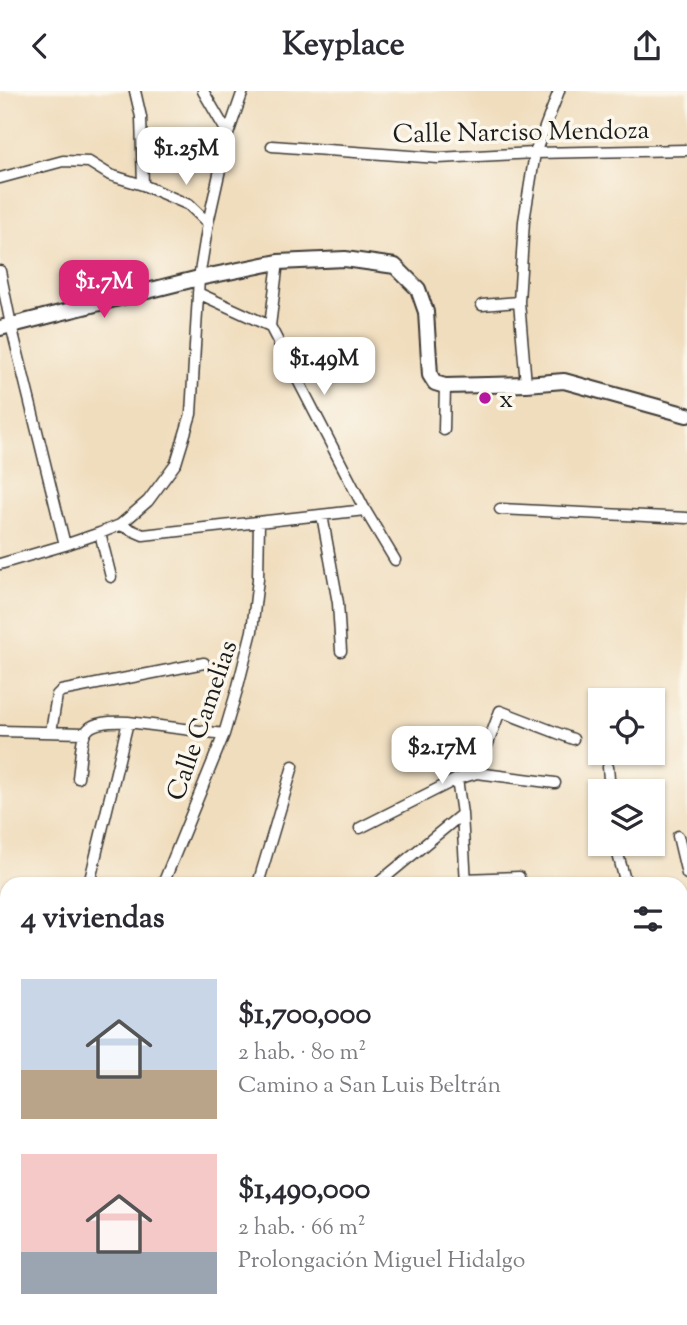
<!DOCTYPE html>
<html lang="es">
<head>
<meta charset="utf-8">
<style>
  :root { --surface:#fff; --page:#f2f2f3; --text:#2b2b33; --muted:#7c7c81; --accent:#db2777 }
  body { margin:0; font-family:"Sorts Mill Goudy",serif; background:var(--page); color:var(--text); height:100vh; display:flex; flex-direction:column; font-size:26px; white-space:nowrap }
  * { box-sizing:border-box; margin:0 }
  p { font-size:23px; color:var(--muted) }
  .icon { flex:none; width:38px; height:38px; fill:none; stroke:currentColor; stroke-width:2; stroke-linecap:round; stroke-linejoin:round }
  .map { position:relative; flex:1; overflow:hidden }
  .panel { position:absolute; left:0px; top:786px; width:688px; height:450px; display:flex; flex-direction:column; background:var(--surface); border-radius:21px 21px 0 0; box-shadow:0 2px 5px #0004 }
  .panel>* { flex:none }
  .tools { position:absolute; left:588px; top:597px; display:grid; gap:14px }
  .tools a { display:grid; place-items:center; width:77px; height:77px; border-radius:0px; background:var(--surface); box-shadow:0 2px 5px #0004; font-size:35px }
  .price { position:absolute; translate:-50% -60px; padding:0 16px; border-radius:14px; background:#fff; color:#222; font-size:23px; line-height:46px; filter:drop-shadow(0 2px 4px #0008) }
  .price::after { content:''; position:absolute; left:50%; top:42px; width:21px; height:16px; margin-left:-10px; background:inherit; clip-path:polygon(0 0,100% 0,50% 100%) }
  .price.selected { background:var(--accent); color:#fff }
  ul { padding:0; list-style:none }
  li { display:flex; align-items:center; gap:21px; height:175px; padding:0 21px }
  li span { display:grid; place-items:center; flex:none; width:196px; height:140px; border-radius:0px; color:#555 }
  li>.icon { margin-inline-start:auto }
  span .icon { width:84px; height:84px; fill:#fffc; stroke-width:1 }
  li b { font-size:30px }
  h2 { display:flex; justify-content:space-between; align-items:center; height:84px; padding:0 21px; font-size:30px }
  header { display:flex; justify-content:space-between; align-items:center; height:91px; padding:0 21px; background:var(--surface); font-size:32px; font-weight:700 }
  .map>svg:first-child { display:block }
</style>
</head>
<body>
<header><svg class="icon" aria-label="back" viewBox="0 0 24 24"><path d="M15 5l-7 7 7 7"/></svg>Keyplace<svg class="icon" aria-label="share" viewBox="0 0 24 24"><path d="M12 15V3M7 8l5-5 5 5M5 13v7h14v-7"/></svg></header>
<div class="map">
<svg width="687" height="1234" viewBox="0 0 687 1234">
  <rect width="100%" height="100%" fill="#fbf7ec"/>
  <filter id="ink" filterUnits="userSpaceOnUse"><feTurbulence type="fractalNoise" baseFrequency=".0143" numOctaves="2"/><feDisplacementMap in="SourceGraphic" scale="14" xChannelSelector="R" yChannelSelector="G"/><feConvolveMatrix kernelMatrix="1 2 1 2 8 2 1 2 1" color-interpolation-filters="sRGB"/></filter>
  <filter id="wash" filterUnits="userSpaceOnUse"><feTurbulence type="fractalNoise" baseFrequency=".00686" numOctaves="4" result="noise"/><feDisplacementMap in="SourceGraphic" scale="28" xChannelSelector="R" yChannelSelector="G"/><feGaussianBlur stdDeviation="1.57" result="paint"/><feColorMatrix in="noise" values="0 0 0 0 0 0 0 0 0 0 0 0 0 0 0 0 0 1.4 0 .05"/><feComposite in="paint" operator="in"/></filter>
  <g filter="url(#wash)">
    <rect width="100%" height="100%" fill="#f0ddbd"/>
  </g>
  <g filter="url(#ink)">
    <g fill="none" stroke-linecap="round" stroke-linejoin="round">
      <defs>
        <path id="minor" d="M135 0 141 26 143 94
          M203 0 228 43
          M272 55 438 67 535 62 687 59
          M0 87 63 70 89 71 110 84 143 94 189 114 208 132
          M0 180 11 234 65 454
          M198 202 270 235 365 419 395 469
          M482 214 519 211
          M270 235 278 171
          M526 293 519 211 524 130 535 62 559 0
          M444 339 445 295
          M500 418 687 427
          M322 424 338 512 341 560
          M120 434 143 444 365 419
          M100 442 111 486
          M0 473 65 454 100 442 120 434 148 410 176 372 191 323 199 187 208 132 228 43 243 0
          M0 640 84 642
          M51 641 57 604 61 600 204 572
          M608 676 610 700
          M477 682 555 692
          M78 687C84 642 76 629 128 631
          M360 737 457 688
          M678 745 687 783
          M615 752 626 793
          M465 788 519 786
          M89 793 128 631 224 643
          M163 793 224 643 237 599 252 540 258 488 259 431
          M258 793 293 675
          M377 793 462 723
          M466 793 462 723 457 688 477 682 500 620 573 648
          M681 821 687 819
          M0 851H7
          M681 949 687 951
          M0 968 7 982
          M681 1034 687 1033
          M0 1115H7
          M71 1228 74 1234
          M155 1228 158 1234
          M201 1228 205 1234
          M393 1228 396 1234
          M521 1228 524 1234
          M533 1234 540 1228"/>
        <path id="secondary" d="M0 237 199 187 278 171 345 168 395 175 418 198 426 221 430 284 435 292 445 295 526 293 564 290 687 324"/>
      </defs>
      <use href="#minor" stroke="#3c3934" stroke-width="13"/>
      <use href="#secondary" stroke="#3c3934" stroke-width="18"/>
      <use href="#minor" stroke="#fff" stroke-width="10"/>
      <use href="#secondary" stroke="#fff" stroke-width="14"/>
    </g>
  </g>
  <circle fill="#b5179e" stroke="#fbf7ec" stroke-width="2.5" cx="485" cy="307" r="7"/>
  <g text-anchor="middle" stroke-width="7" stroke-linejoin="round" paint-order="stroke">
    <g font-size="26" fill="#1c1c1c" stroke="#fbf7ec">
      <text transform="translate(521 40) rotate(-1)" y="9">Calle Narciso Mendoza</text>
      <text transform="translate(201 629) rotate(-71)" y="9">Calle Camelias</text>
    </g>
    <g font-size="26" fill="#1c1c1c" stroke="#fbf7ec" text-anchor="start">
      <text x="499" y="316">x</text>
    </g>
  </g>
</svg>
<div class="tools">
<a><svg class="icon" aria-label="locate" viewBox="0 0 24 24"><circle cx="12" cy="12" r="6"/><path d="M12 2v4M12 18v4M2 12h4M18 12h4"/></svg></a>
<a><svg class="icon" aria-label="layers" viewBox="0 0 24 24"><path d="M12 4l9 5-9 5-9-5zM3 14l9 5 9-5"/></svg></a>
</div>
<b class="price" style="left:186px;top:96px">$1.25M</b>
<b class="price selected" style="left:104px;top:229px">$1.7M</b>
<b class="price" style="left:324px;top:306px">$1.49M</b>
<b class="price" style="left:442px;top:695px">$2.17M</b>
<section class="panel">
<h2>4 viviendas<svg class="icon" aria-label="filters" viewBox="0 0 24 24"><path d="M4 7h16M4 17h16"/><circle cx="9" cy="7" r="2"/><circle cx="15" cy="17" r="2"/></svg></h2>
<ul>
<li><span style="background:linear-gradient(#c9d6e8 65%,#b9a48a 0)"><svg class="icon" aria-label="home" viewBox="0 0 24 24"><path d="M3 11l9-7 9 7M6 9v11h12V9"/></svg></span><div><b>$1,700,000</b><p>2 hab. · 80 m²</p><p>Camino a San Luis Beltrán</p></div></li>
<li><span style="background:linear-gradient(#f6c9c9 70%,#9aa5b1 0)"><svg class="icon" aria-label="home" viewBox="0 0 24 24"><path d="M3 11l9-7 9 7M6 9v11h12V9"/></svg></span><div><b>$1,490,000</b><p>2 hab. · 66 m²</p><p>Prolongación Miguel Hidalgo</p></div></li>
</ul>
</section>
</div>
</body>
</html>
